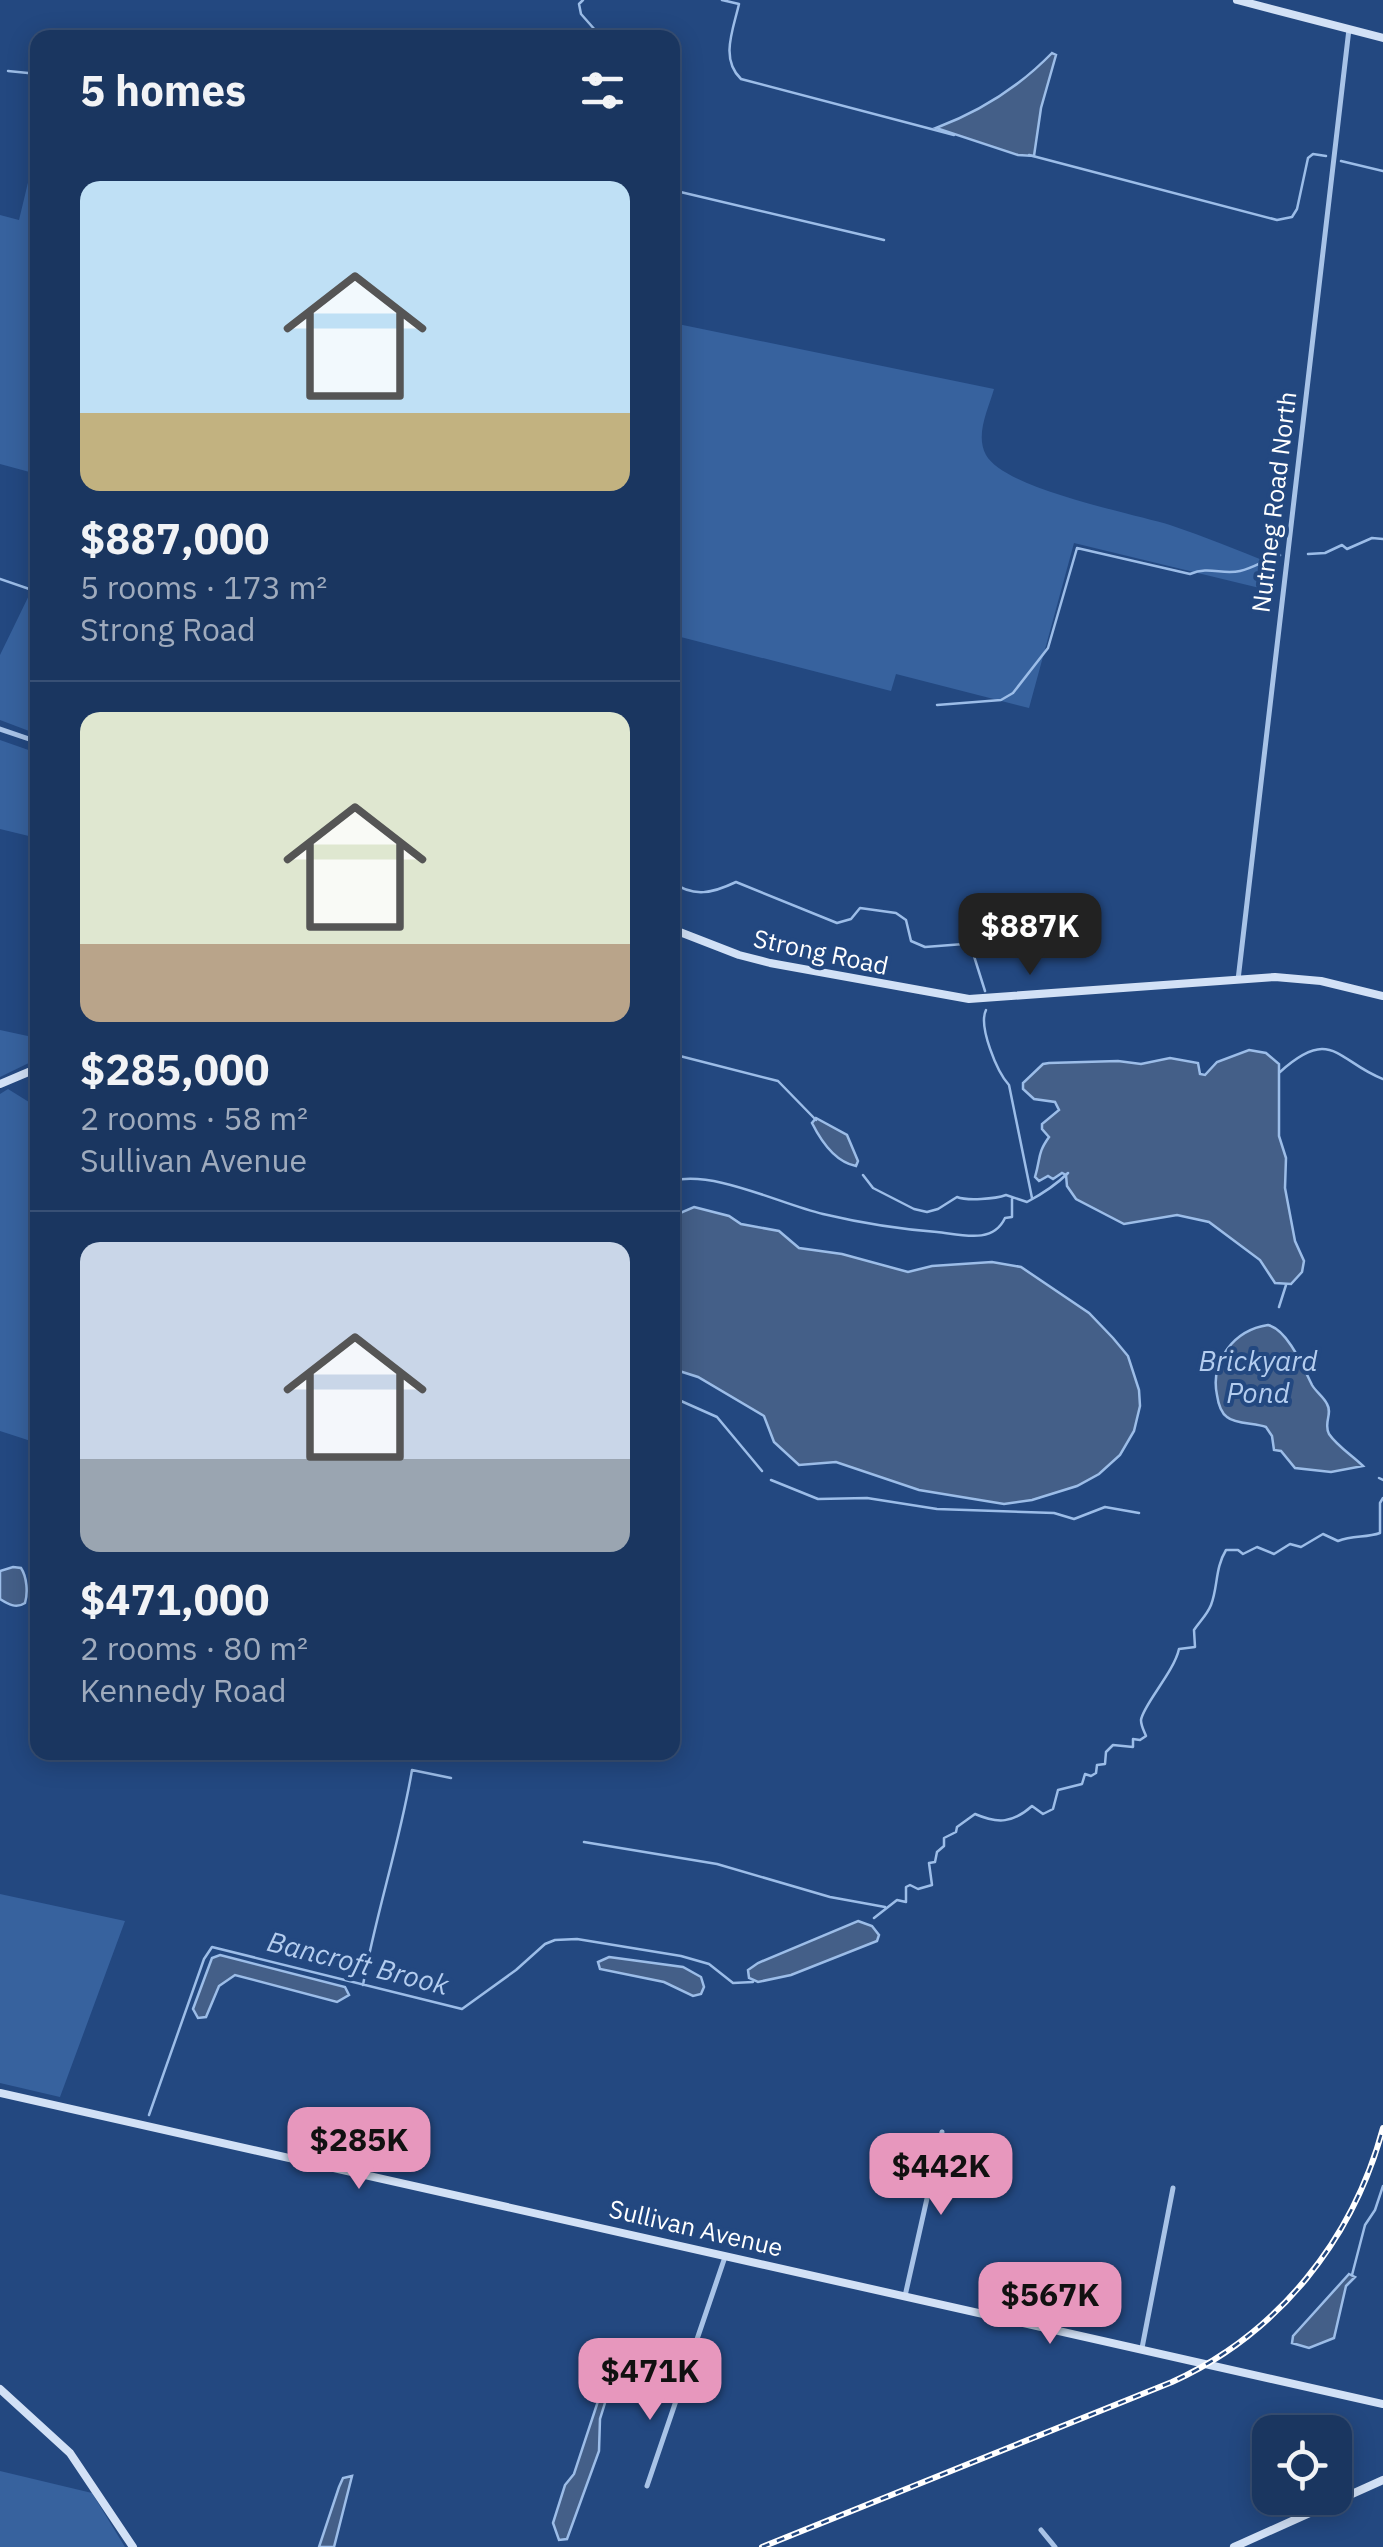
<!DOCTYPE html>
<html lang="en">
<head>
<meta charset="utf-8">
<style>
  :root { --surface:#1a3660; --page:#233e66; --text:#f1f3f6; --muted:#9fabbd; --line:#385075; --accent:#e797bd }
  body { margin:0; font-family:"IBM Plex Sans",sans-serif; background:var(--page); color:var(--text); height:100vh; display:flex; flex-direction:column; font-size:38px; white-space:nowrap }
  * { box-sizing:border-box; margin:0 }
  p { font-size:32px; color:var(--muted) }
  .icon { flex:none; width:55px; height:55px; fill:none; stroke:currentColor; stroke-width:2; stroke-linecap:round; stroke-linejoin:round }
  .map { position:relative; flex:1; overflow:hidden }
  .drawer { position:absolute; left:30px; top:30px; width:650px; height:1730px; display:flex; flex-direction:column; background:var(--surface); border-radius:20px; box-shadow:0 5px 25px #0003,0 0 0 2px var(--line) }
  .drawer>* { flex:none }
  .buttons { position:absolute; left:1252px; top:2415px; display:grid; gap:20px }
  .buttons a { display:grid; place-items:center; width:100px; height:100px; border-radius:20px; background:var(--surface); box-shadow:0 5px 25px #0003,0 0 0 2px var(--line); font-size:50px }
  .price { position:absolute; translate:-50% -85px; padding:0 22px; border-radius:20px; background:var(--accent); color:#111; font-size:32px; line-height:65px; filter:drop-shadow(0 2px 5px #0008) }
  .price::after { content:''; position:absolute; left:50%; top:60px; width:30px; height:22px; margin-left:-15px; background:inherit; clip-path:polygon(0 0,100% 0,50% 100%) }
  .price.selected { background:#222; color:#fff }
  ul { padding:0; list-style:none }
  li { display:grid; align-content:center; gap:20px; height:530px; padding:0 50px }
  li+li { border-top:2px solid var(--line) }
  li span { display:grid; place-items:center; height:310px; border-radius:20px; color:#555 }
  li>.icon { margin-inline-start:auto }
  span .icon { width:180px; height:180px; fill:#fffc; stroke-width:1 }
  li b { font-size:42px }
  h2 { display:flex; justify-content:space-between; align-items:center; height:120px; padding:0 50px; font-size:42px }
  .map>svg:first-child { display:block }
</style>
</head>
<body>
<div class="map">
<svg width="1383" height="2547" viewBox="0 0 1383 2547">
  <rect width="100%" height="100%" fill="#234880"/>
  <path fill="#37629e" d="M37 145V474L0 464V215L19 220Z
    M673 323 994 389C988 410 975 435 986 455 1005 489 1131 513 1170 525 1206 537 1242 552 1277 566L1272 591 1074 543 1029 708 896 674 891 691 673 635Z
    M35 583H38L37 734 0 720V655Z
    M0 740 37 753V838L0 829Z
    M0 1030 37 1038V1059L0 1077Z
    M8 1089 37 1107V1443L0 1431V1094Z
    M0 1894 125 1921 60 2097 0 2083Z
    M0 2471 92 2493 125 2547H0Z"/>
  <path fill="#445f88" stroke="#9cbde8" stroke-width="2.5" d="M1052 53 1056 55 1041 108 1034 156 1018 155 936 128C981 111 1018 88 1052 53Z
    M1249 1050 1266 1053 1279 1064V1136L1286 1158 1285 1188 1295 1241 1304 1261 1302 1272 1291 1284 1275 1283 1260 1260 1209 1222 1177 1215 1124 1224 1076 1199 1067 1186 1066 1175 1062 1173 1053 1179 1048 1176 1039 1181 1035 1177C1041 1157 1037 1154 1049 1137L1042 1129V1124L1059 1110 1055 1102 1034 1099 1023 1089V1083L1043 1064 1049 1063 1118 1061 1141 1064 1170 1058 1198 1063 1200 1074 1205 1075 1217 1062Z
    M816 1118 847 1135 858 1161 856 1166C835 1162 821 1141 812 1123Z
    M694 1207 729 1216 741 1224 779 1231 799 1248 842 1254 908 1272 932 1266 992 1262 1021 1267 1089 1313 1113 1338 1128 1356 1139 1390 1140 1406 1134 1431 1120 1455 1099 1474 1077 1486 1032 1500 1004 1504 919 1490 836 1462 799 1465 774 1442 764 1416 698 1377 673 1369V1216Z
    M1268 1325C1288 1330 1303 1367 1312 1385 1316 1392 1324 1397 1327 1404 1333 1414 1323 1423 1329 1434 1338 1447 1352 1455 1363 1466L1331 1472 1295 1468 1281 1451 1274 1450 1272 1436 1266 1427C1255 1423 1235 1424 1227 1417 1220 1412 1218 1402 1217 1395 1210 1361 1234 1330 1268 1325Z
    M13 1567 21 1568C27 1577 28 1593 25 1603 16 1609 8 1604 0 1599V1571Z
    M858 1921 872 1926 879 1935 877 1941 791 1975 758 1982 749 1978 748 1970 758 1963Z
    M220 1955 345 1987 349 1995 337 2002 235 1975 219 1986 206 2017 198 2018 193 2009 212 1958Z
    M609 1957 683 1967 701 1977 704 1987 701 1994 693 1996 664 1982 600 1969 598 1962Z
    M1349 2274 1355 2277 1346 2286 1334 2338 1309 2348 1292 2343 1293 2336Z
    M612 2370 614 2374 600 2419 599 2451 567 2539 559 2540 553 2523 565 2485 574 2474 601 2392Z
    M352 2476 334 2547H319L339 2487 343 2478Z"/>
  <g fill="none" stroke-linecap="round" stroke-linejoin="round">
    <path stroke="#9cbde8" stroke-width="2.5" d="M583 0 579 4 581 14 596 31 594 38
      M722 0 739 4C733 30 720 59 741 79L954 135
      M8 71 38 74
      M1029 155 1277 220 1292 217 1297 209 1308 158 1313 154 1326 156
      M1341 161 1383 171
      M672 190 884 240
      M1308 554 1325 553 1342 545 1347 549 1372 538 1383 539
      M0 579 38 592
      M937 705 1001 700 1013 693 1048 648 1077 548 1190 574C1209 566 1222 575 1240 571 1254 568 1266 559 1280 555
      M672 882C694 898 713 893 736 882L837 923 851 919 860 908 896 913 906 920 911 941 925 947 964 944 973 953 985 991
      M986 1010C978 1026 997 1072 1009 1085L1032 1198
      M672 1054 778 1081 816 1120
      M1280 1072C1332 1025 1338 1062 1383 1079
      M863 1175 873 1188 914 1209 927 1212 938 1209 957 1197C967 1201 995 1199 1006 1195L1027 1202C1042 1194 1056 1185 1068 1173
      M672 1181C714 1170 780 1204 823 1214 861 1223 898 1229 937 1232 963 1235 993 1244 1005 1218L1012 1217V1199
      M1279 1307 1286 1285
      M672 1397 717 1417 762 1471
      M1379 1478 1383 1480
      M771 1480 818 1499 867 1498 937 1509 1054 1513 1074 1519 1105 1507 1139 1513
      M584 1842 717 1864 830 1897 885 1907
      M874 1918 897 1900 906 1902V1887L910 1885 918 1889 932 1885 929 1863 935 1862 937 1852 944 1846V1838L956 1832 957 1827 975 1814C998 1824 1013 1823 1032 1806L1043 1814 1053 1809 1058 1790 1082 1784 1085 1774 1091 1776 1096 1773 1097 1765 1105 1764 1106 1752 1113 1745 1133 1747V1739L1140 1740 1146 1736C1144 1731 1141 1726 1141 1720 1143 1705 1174 1672 1179 1649L1195 1647 1194 1630C1200 1621 1207 1615 1211 1605 1218 1587 1215 1568 1226 1550H1238L1243 1554 1257 1547 1274 1554 1290 1544 1301 1547 1323 1534 1338 1541C1353 1535 1366 1538 1380 1533V1503L1383 1498
      M363 1985C376 1913 400 1842 412 1770L451 1778
      M149 2115 204 1959 212 1947 462 2009 516 1970 545 1944 555 1940 577 1939 681 1956 709 1964 733 1983 753 1982
      M1352 2275 1365 2225 1375 2210 1383 2186"/>
    <path stroke="#a8c3e7" stroke-width="5" d="M0 729 38 742
      M1238 980 1349 29
      M905 2296 942 2132
      M1142 2348 1173 2188
      M647 2486 725 2257
      M1041 2530 1055 2547"/>
    <path stroke="#d2e1f6" stroke-width="8" d="M1237 0 1383 38
      M672 929 739 955 770 963 969 999 1275 977 1321 981 1383 996
      M0 1084 38 1068
      M0 2093 1383 2404
      M0 2389 70 2453 133 2547
      M1234 2547 1383 2480"/>
    <defs>
      <path id="rail" d="M762 2547 1172 2382C1278 2334 1353 2240 1383 2128"/>
    </defs>
    <use href="#rail" stroke="#fff" stroke-width="6"/>
    <use href="#rail" stroke="#234880" stroke-width="2.5" stroke-dasharray="8" stroke-linecap="butt"/>
  </g>
  <g text-anchor="middle" stroke-width="8" stroke-linejoin="round" paint-order="stroke">
    <g font-size="25" fill="#fff" stroke="#234880">
      <text transform="translate(1274 502) rotate(-83)" y="9">Nutmeg Road North</text>
      <text transform="translate(821 952) rotate(12)" y="9">Strong Road</text>
      <text transform="translate(696 2228) rotate(13)" y="9">Sullivan Avenue</text>
    </g>
    <g font-size="28" font-style="italic" fill="#b4cdef" stroke="#234880">
      <text x="1258" y="1371">Brickyard<tspan x="1258" dy="32">Pond</tspan></text>
      <text transform="translate(358 1963) rotate(14)" y="10">Bancroft Brook</text>
    </g>
  </g>
</svg>
<div class="buttons">
<a><svg class="icon" aria-label="locate" viewBox="0 0 24 24"><circle cx="12" cy="12" r="6"/><path d="M12 2v4M12 18v4M2 12h4M18 12h4"/></svg></a>
</div>
<b class="price selected" style="left:1030px;top:978px">$887K</b>
<b class="price" style="left:359px;top:2192px">$285K</b>
<b class="price" style="left:941px;top:2218px">$442K</b>
<b class="price" style="left:1050px;top:2347px">$567K</b>
<b class="price" style="left:650px;top:2423px">$471K</b>
<section class="drawer">
<h2>5 homes<svg class="icon" aria-label="filters" viewBox="0 0 24 24"><path d="M4 7h16M4 17h16"/><circle cx="9" cy="7" r="2"/><circle cx="15" cy="17" r="2"/></svg></h2>
<ul>
<li><span style="background:linear-gradient(#bfe0f5 75%,#c2b280 0)"><svg class="icon" aria-label="home" viewBox="0 0 24 24"><path d="M3 11l9-7 9 7M6 9v11h12V9"/></svg></span><div><b>$887,000</b><p>5 rooms · 173 m²</p><p>Strong Road</p></div></li>
<li><span style="background:linear-gradient(#dfe7d0 75%,#b9a48a 0)"><svg class="icon" aria-label="home" viewBox="0 0 24 24"><path d="M3 11l9-7 9 7M6 9v11h12V9"/></svg></span><div><b>$285,000</b><p>2 rooms · 58 m²</p><p>Sullivan Avenue</p></div></li>
<li><span style="background:linear-gradient(#c9d6e8 70%,#9aa5b1 0)"><svg class="icon" aria-label="home" viewBox="0 0 24 24"><path d="M3 11l9-7 9 7M6 9v11h12V9"/></svg></span><div><b>$471,000</b><p>2 rooms · 80 m²</p><p>Kennedy Road</p></div></li>
</ul>
</section>
</div>
</body>
</html>
